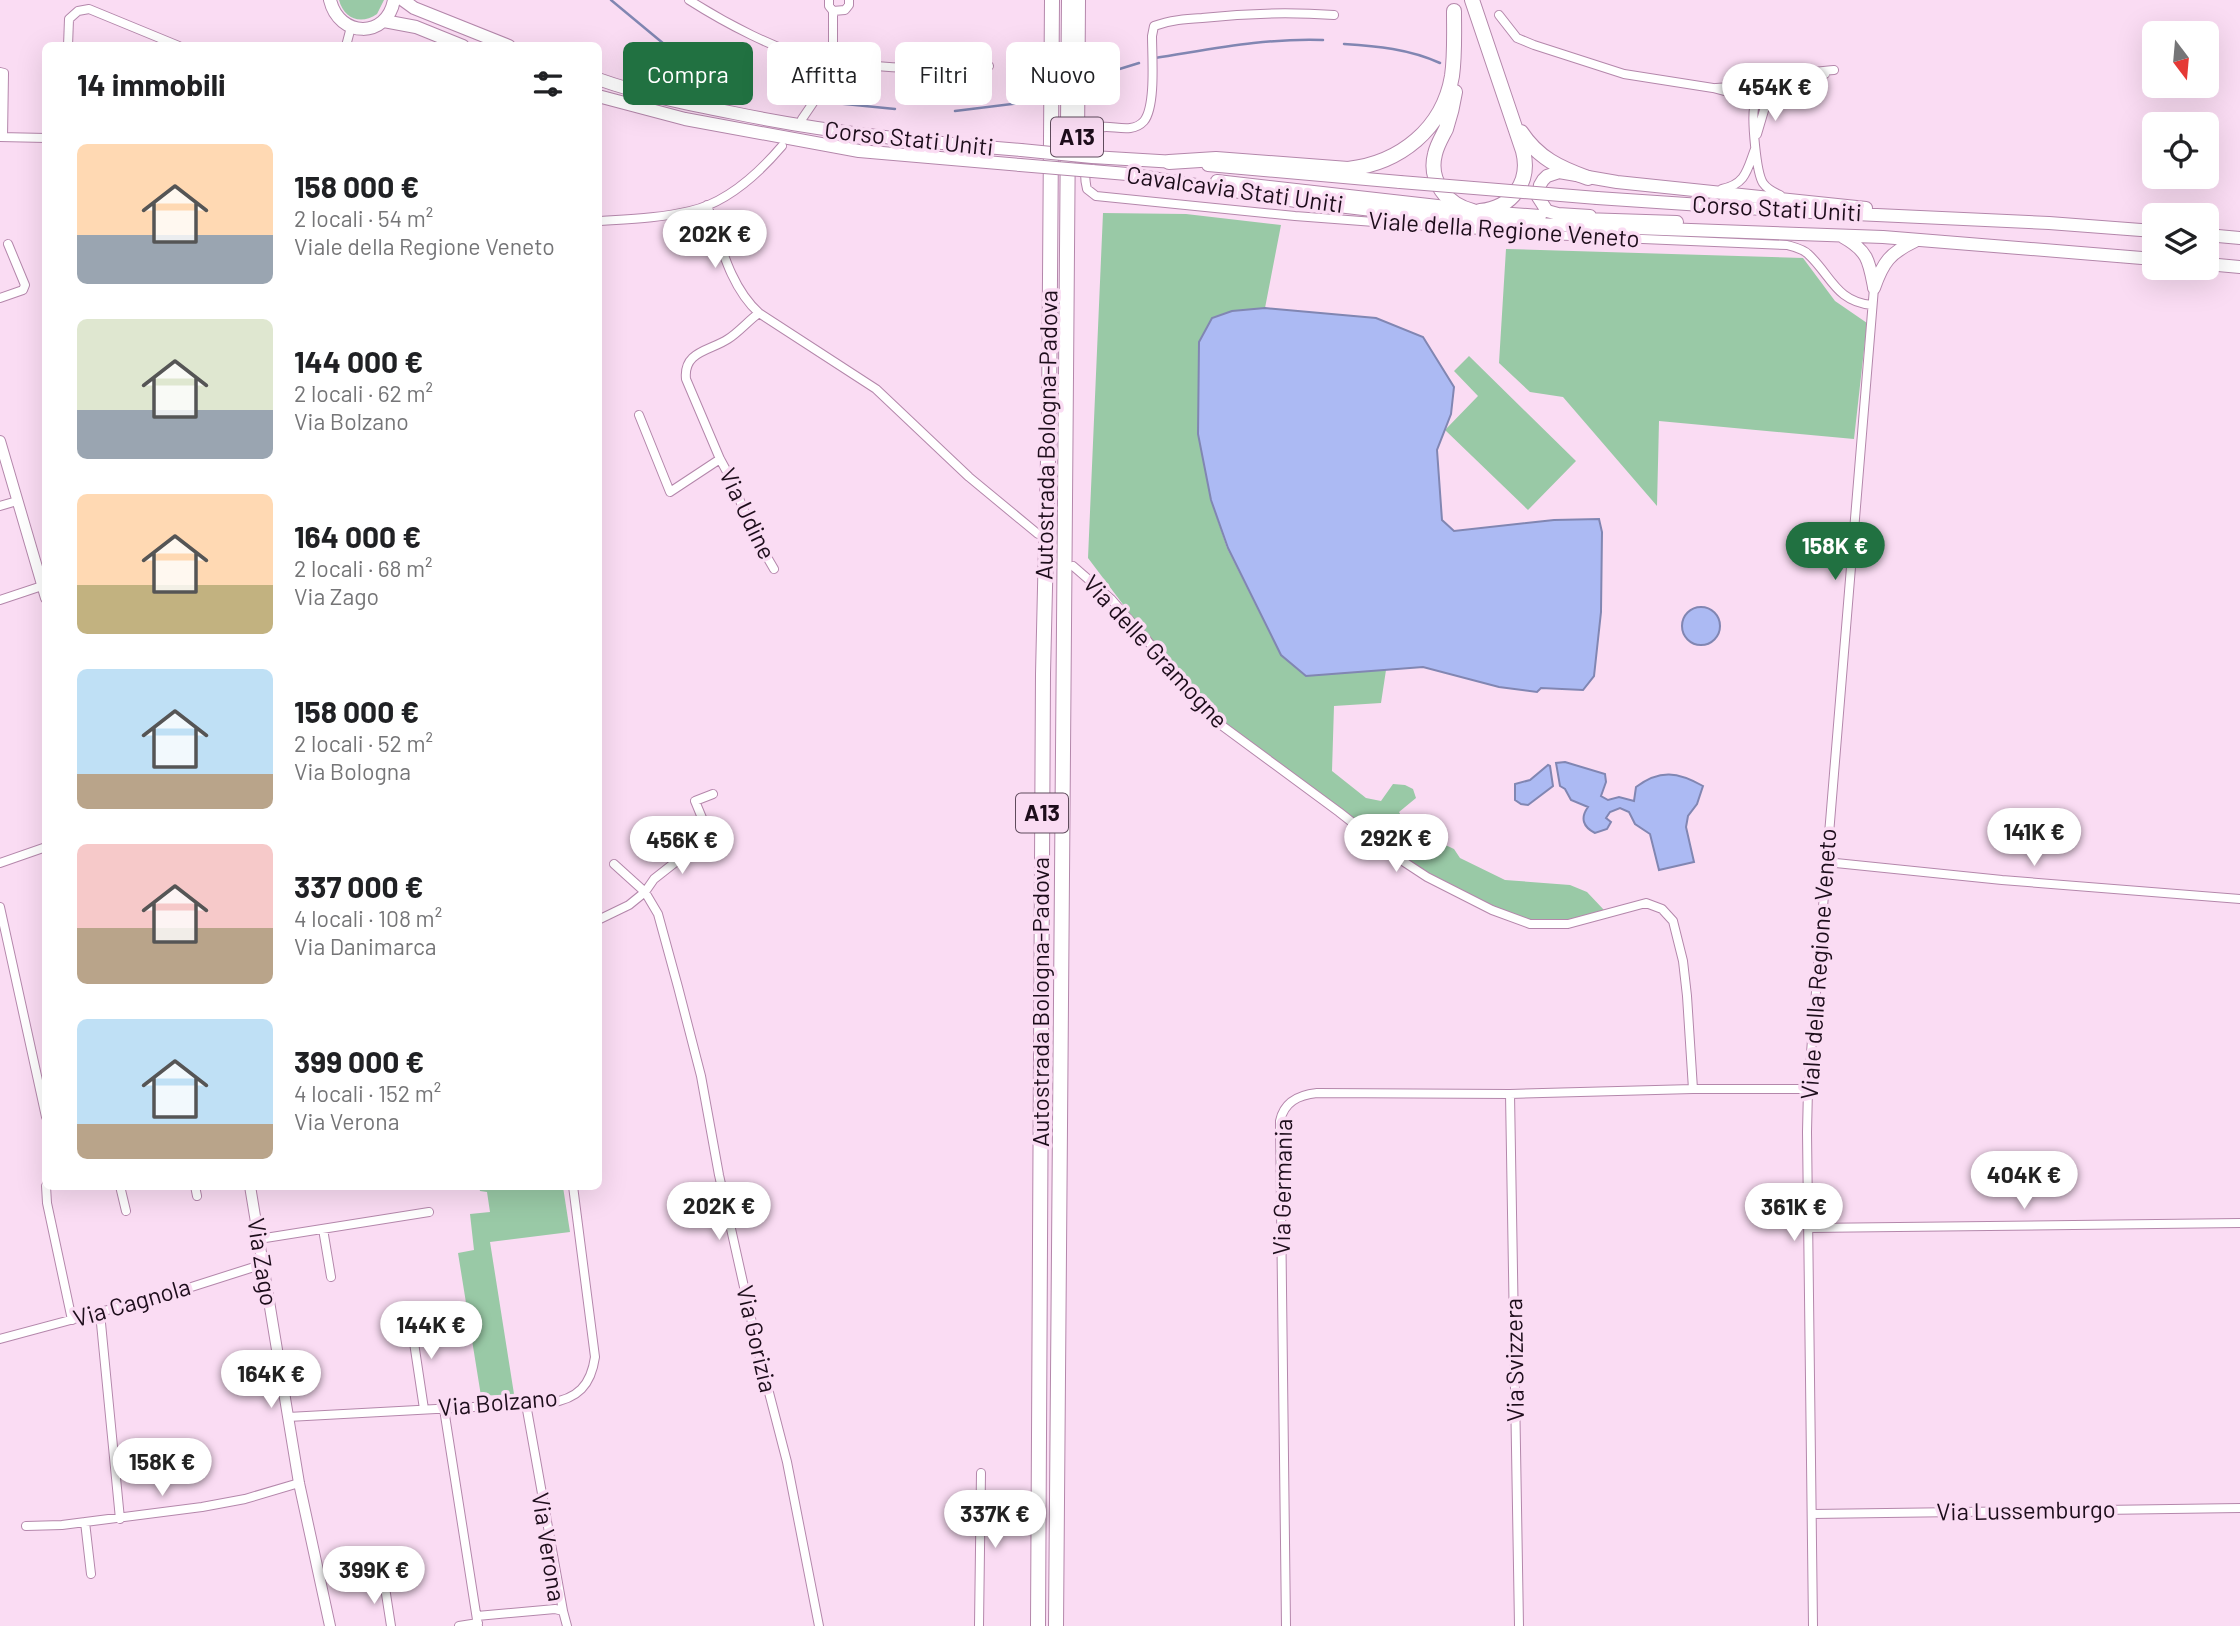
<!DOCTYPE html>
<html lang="it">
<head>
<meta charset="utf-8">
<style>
  :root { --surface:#fff; --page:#f2f2f2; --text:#202124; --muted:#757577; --accent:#217141 }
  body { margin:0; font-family:Barlow,sans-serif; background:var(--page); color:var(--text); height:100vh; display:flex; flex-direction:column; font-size:26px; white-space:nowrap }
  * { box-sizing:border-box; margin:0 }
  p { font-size:23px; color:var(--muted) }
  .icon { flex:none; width:38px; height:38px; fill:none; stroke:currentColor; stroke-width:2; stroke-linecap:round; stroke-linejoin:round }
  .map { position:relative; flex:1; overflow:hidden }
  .details { position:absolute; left:42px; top:42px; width:560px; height:1148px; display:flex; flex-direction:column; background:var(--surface); border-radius:10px; box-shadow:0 7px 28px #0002 }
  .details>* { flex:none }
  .top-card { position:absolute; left:623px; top:42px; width:665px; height:63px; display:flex; gap:14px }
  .needle { width:46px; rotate:164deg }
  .tools { position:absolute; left:2142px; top:21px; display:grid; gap:14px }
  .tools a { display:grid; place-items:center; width:77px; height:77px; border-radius:10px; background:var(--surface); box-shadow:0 7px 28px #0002; font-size:35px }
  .price { position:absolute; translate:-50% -60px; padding:0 16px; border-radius:24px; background:#fff; color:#222; font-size:23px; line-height:46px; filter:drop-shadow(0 2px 4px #0008) }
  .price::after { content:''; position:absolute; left:50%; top:42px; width:21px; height:16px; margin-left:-10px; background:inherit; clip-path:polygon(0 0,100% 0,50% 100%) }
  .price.on { background:var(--accent); color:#fff }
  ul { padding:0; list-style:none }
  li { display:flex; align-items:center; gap:21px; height:175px; padding:0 35px }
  li span { display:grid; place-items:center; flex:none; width:196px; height:140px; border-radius:10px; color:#555 }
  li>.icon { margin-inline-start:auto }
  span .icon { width:84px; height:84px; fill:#fffc; stroke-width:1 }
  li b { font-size:30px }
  h2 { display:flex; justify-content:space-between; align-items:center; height:84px; padding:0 35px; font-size:30px }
  .tag { padding:0 24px; border-radius:10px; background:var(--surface); box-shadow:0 7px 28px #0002; font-size:24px; line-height:63px }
  .tag.on { background:var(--accent); color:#fff }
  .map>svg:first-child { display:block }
</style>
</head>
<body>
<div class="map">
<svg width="2240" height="1626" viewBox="0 0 2240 1626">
  <rect width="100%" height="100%" fill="#fadcf3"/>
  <path fill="#99c9a6" d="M339 0H384L377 14C361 25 344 19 339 0Z
    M1103 213 1186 214 1281 225 1265 308 1232 311 1211 500 1227 548 1281 655 1306 676 1386 670 1381 703 1334 706 1332 771 1366 798 1381 801 1393 784 1405 785 1413 789 1416 798 1399 812 1407 827 1454 849 1460 858 1505 880 1570 885 1587 892 1604 910 1566 920H1531L1490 913 1427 876 1342 810 1217 721 1180 680 1088 558Z
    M1506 249 1803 258 1835 301 1867 323 1854 439 1659 421 1657 506 1563 397 1530 392 1499 363Z
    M1469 356 1576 461 1528 510 1445 430 1478 396 1454 371Z
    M479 1187H563L570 1232 490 1242 514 1394 481 1396 458 1253 474 1250 470 1214 490 1212 487 1192 480 1191Z"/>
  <path fill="#acbaf3" stroke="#8186b2" stroke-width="2" d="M1265 308 1376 318 1423 337 1454 387 1451 414 1437 450 1442 520 1454 531 1554 520 1599 519 1602 532 1601 612 1594 676 1583 690 1541 688 1537 692 1499 687 1423 667 1306 676 1281 655 1228 548 1211 500 1198 434 1199 342 1212 318 1232 311Z
    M1682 626a19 19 0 1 1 38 0a19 19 0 1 1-38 0Z
    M1565 762 1605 774 1606 782 1601 796 1608 800 1619 797 1634 801 1636 787C1660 769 1678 772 1703 786L1697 804 1688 816 1686 827 1694 862 1659 870 1650 834 1635 824 1629 812 1620 808 1610 812 1606 818 1611 822 1607 829 1595 833C1583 827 1580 818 1588 807L1571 800 1565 789 1560 786 1556 763Z
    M1548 765 1550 766 1553 786 1528 805 1521 804 1515 800V784L1530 780Z"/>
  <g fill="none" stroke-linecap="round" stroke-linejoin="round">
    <path stroke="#8186b2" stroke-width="2.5" d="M611 0 664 44
      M1344 44C1377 46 1409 49 1440 63
      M1155 58C1213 49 1264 38 1323 40
      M1083 84 1100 75 1139 63
      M825 102 895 109
      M955 111 1029 102"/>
    <defs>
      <path id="street" d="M689 0C725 23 776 50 817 60 836 64 856 65 876 66 914 69 951 71 989 66
        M829 0V6L833 11 845 10 849 5V0
        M1334 15C1289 12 1247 13 1202 18 1186 19 1170 20 1154 26L1152 36C1152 56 1156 106 1144 121 1124 143 1088 103 1086 156 1085 167 1084 178 1087 189L1096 196 1295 216 1547 235 1787 245C1794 247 1803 249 1808 254 1831 275 1836 302 1872 305
        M1499 15 1517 38 1534 45 1624 74 1713 88 1743 96 1758 93
        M68 46 69 19 78 11 89 9 179 46
        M346 46 351 27
        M833 52V11
        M0 72 4 73 3 137
        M1716 88 1745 86 1757 93
        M802 119 819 94 830 62
        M1757 134 1765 107 1775 94 1825 74
        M0 137 46 138
        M1722 189C1746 184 1747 170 1755 149
        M1780 195C1773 192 1767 189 1763 183 1756 172 1752 121 1754 108 1755 99 1758 91 1766 85 1784 73 1813 72 1834 70
        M707 205C720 241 729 286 759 313L876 389 969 477 1038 534
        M598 221C629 219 661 218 690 211 726 203 759 173 782 146
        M0 298 23 290 25 285 8 244
        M759 313C748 321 739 332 728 339 710 351 683 351 686 379L720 459 732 481 753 533 774 569
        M639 415 670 492 720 459
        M0 506 17 501
        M1073 566 1111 599 1146 639 1198 703 1217 722 1339 812 1395 856 1427 877 1492 910 1530 924H1568L1646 903 1662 909 1673 921 1683 961 1687 996 1693 1089
        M0 600 42 586
        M1826 862 2002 880 2240 899
        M0 863 46 847
        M614 864 645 892 658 914 678 987 701 1076 719 1175 759 1354 787 1462 819 1626
        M0 907 46 1117
        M598 920 629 905 645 892 654 879 682 857 712 842 695 801 713 794
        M1510 1094 1519 1626
        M46 1186 47 1203 72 1320
        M120 1186 126 1211
        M195 1186 197 1196
        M1808 1228 2240 1223
        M323 1229 331 1277
        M259 1239 429 1212
        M100 1313 120 1519
        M410 1316 424 1409
        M0 1339 182 1290 251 1268 263 1266
        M444 1409 478 1626
        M288 1417 549 1403C578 1399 591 1385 595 1357L573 1186
        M1812 1514 2240 1508
        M85 1522 91 1574
        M26 1526 62 1525 202 1507 245 1499 299 1483
        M384 1581 391 1626
        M563 1611 567 1626
        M477 1616 555 1609 563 1611 526 1404
        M459 1626 478 1623
        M979 1626 981 1473
        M1286 1626 1280 1121C1284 1102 1298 1095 1317 1093L1510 1094 1693 1089H1808
        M1813 1626 1807 1132 1808 1089 1874 288"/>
      <path id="secondary" d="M0 441 46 598
        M250 1186 299 1483 330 1626"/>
      <path id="primary" d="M330 0C339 38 387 39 394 0
        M403 0 414 8 509 46
        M384 21 416 27 463 46
        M598 79C643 95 688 104 734 113 830 133 923 142 1021 150
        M598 96 685 119 859 151 1020 165
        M1092 157 1176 162
        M1208 165 1400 182
        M1092 171 1127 174 1296 201 1431 217 1554 225 1883 237 2154 259
        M1217 181 1464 209
        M1597 198 1790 211 2049 223 2154 231
        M1485 212 1540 216
        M1590 216 1558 214 1547 211 1538 197 1540 185 1543 180 1547 176 1559 172 1617 182 1866 208
        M1583 219 1677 222
        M2207 235 2240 238
        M1843 237C1868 251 1869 261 1874 287
        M2207 264 2240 267
        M1874 288C1883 262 1890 253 1915 241"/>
      <path id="highway" d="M1472 0 1523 151C1531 182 1512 208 1480 211
        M1455 92C1453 105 1450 117 1446 129 1442 137 1437 145 1435 154 1428 181 1447 205 1473 211
        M1521 132C1538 158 1560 168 1588 178
        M1077 144 1078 0
        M1169 162 1216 159 1348 169C1400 163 1443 129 1452 76 1455 55 1454 33 1454 11
        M1038 1626 1043 674 1049 416 1052 0
        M1056 1626 1069 0"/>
    </defs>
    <use href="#street" stroke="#b487ab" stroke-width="10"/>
    <use href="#secondary" stroke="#b487ab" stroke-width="12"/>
    <use href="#primary" stroke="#b487ab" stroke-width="14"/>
    <use href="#highway" stroke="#b487ab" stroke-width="16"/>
    <use href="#street" stroke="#fff" stroke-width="8"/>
    <use href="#secondary" stroke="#fff" stroke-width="10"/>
    <use href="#primary" stroke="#fff" stroke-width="12"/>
    <use href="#highway" stroke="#fff" stroke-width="14"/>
    <defs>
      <path id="primary-bridge" d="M1021 150 1092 157
        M1020 165 1092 171
        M1400 182 1597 198"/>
    </defs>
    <use href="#primary-bridge" stroke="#b487ab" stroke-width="14" stroke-linecap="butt"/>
    <use href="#primary-bridge" stroke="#fff" stroke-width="12"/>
  </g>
  <g text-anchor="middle" stroke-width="7" stroke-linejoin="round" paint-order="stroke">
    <g fill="#fadcf3" stroke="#5f4b5c" stroke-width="2">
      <rect x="1051" y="117.5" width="52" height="39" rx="5"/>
      <rect x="1016" y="793.5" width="52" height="39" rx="5"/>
    </g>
    <g font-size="23" font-weight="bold" fill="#1d0d1b">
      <text x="1077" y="145">A13</text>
      <text x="1042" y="821">A13</text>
    </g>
    <g font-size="24" fill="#1d0d1b" stroke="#fadcf3">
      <text transform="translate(909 139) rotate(6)" y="8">Corso Stati Uniti</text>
      <text transform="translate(1235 190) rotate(8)" y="8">Cavalcavia Stati Uniti</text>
      <text transform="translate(1777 209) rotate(3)" y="8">Corso Stati Uniti</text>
      <text transform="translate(1504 230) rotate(4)" y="8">Viale della Regione Veneto</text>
      <text transform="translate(1047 435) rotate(-89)" y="8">Autostrada Bologna-Padova</text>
      <text transform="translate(747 514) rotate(64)" y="8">Via Udine</text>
      <text transform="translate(1155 652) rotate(47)" y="8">Via delle Gramogne</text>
      <text transform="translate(1819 964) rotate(-86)" y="8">Viale della Regione Veneto</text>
      <text transform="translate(1041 1002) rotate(-90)" y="8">Autostrada Bologna-Padova</text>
      <text transform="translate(1283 1187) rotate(-89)" y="8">Via Germania</text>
      <text transform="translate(262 1262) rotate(81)" y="8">Via Zago</text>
      <text transform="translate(132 1303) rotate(-16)" y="8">Via Cagnola</text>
      <text transform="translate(756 1339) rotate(77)" y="8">Via Gorizia</text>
      <text transform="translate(1515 1360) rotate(-91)" y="8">Via Svizzera</text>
      <text transform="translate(498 1403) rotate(-5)" y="8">Via Bolzano</text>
      <text transform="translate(2026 1511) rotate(-1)" y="8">Via Lussemburgo</text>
      <text transform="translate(548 1547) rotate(81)" y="8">Via Verona</text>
    </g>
  </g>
</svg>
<div class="tools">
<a><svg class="needle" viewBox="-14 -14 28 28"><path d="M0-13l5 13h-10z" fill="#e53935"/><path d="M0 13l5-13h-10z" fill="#757577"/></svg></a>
<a><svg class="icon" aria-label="locate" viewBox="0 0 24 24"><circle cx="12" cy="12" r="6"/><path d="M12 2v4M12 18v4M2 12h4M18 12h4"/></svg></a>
<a><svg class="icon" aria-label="layers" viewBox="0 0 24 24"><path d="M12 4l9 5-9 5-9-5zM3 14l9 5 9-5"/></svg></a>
</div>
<b class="price" style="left:1775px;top:123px">454K €</b>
<b class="price" style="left:715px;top:270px">202K €</b>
<b class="price on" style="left:1835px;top:582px">158K €</b>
<b class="price" style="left:2034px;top:868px">141K €</b>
<b class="price" style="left:1396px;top:874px">292K €</b>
<b class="price" style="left:682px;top:876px">456K €</b>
<b class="price" style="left:2024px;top:1211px">404K €</b>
<b class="price" style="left:719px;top:1242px">202K €</b>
<b class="price" style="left:1794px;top:1243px">361K €</b>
<b class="price" style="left:431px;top:1361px">144K €</b>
<b class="price" style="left:271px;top:1410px">164K €</b>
<b class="price" style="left:162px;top:1498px">158K €</b>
<b class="price" style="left:995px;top:1550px">337K €</b>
<b class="price" style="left:374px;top:1606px">399K €</b>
<div class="top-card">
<a class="tag on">Compra</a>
<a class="tag">Affitta</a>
<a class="tag">Filtri</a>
<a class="tag">Nuovo</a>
</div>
<section class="details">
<h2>14 immobili<svg class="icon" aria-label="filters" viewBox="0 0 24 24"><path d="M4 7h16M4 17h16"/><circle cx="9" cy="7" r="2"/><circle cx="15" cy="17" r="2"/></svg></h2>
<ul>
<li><span style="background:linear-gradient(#ffd9b3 65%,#9aa5b1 0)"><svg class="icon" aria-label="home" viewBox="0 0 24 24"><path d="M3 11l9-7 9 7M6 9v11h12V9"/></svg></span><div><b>158 000 €</b><p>2 locali · 54 m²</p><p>Viale della Regione Veneto</p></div></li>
<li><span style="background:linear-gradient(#dfe7d0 65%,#9aa5b1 0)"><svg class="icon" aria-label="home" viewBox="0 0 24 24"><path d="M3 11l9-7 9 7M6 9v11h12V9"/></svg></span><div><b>144 000 €</b><p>2 locali · 62 m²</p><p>Via Bolzano</p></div></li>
<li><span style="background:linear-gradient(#ffd9b3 65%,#c2b280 0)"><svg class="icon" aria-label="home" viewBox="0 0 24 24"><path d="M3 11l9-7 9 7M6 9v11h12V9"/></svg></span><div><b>164 000 €</b><p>2 locali · 68 m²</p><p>Via Zago</p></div></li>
<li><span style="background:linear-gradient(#bfe0f5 75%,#b9a48a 0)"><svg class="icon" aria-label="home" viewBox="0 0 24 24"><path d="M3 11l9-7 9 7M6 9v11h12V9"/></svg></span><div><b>158 000 €</b><p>2 locali · 52 m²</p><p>Via Bologna</p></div></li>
<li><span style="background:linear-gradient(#f6c9c9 60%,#b9a48a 0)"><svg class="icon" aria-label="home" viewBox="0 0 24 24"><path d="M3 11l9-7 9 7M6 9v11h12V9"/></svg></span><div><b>337 000 €</b><p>4 locali · 108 m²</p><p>Via Danimarca</p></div></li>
<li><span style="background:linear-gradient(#bfe0f5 75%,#b9a48a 0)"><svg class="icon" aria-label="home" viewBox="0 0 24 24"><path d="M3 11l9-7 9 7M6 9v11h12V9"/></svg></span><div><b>399 000 €</b><p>4 locali · 152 m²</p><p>Via Verona</p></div></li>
</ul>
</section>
</div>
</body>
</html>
